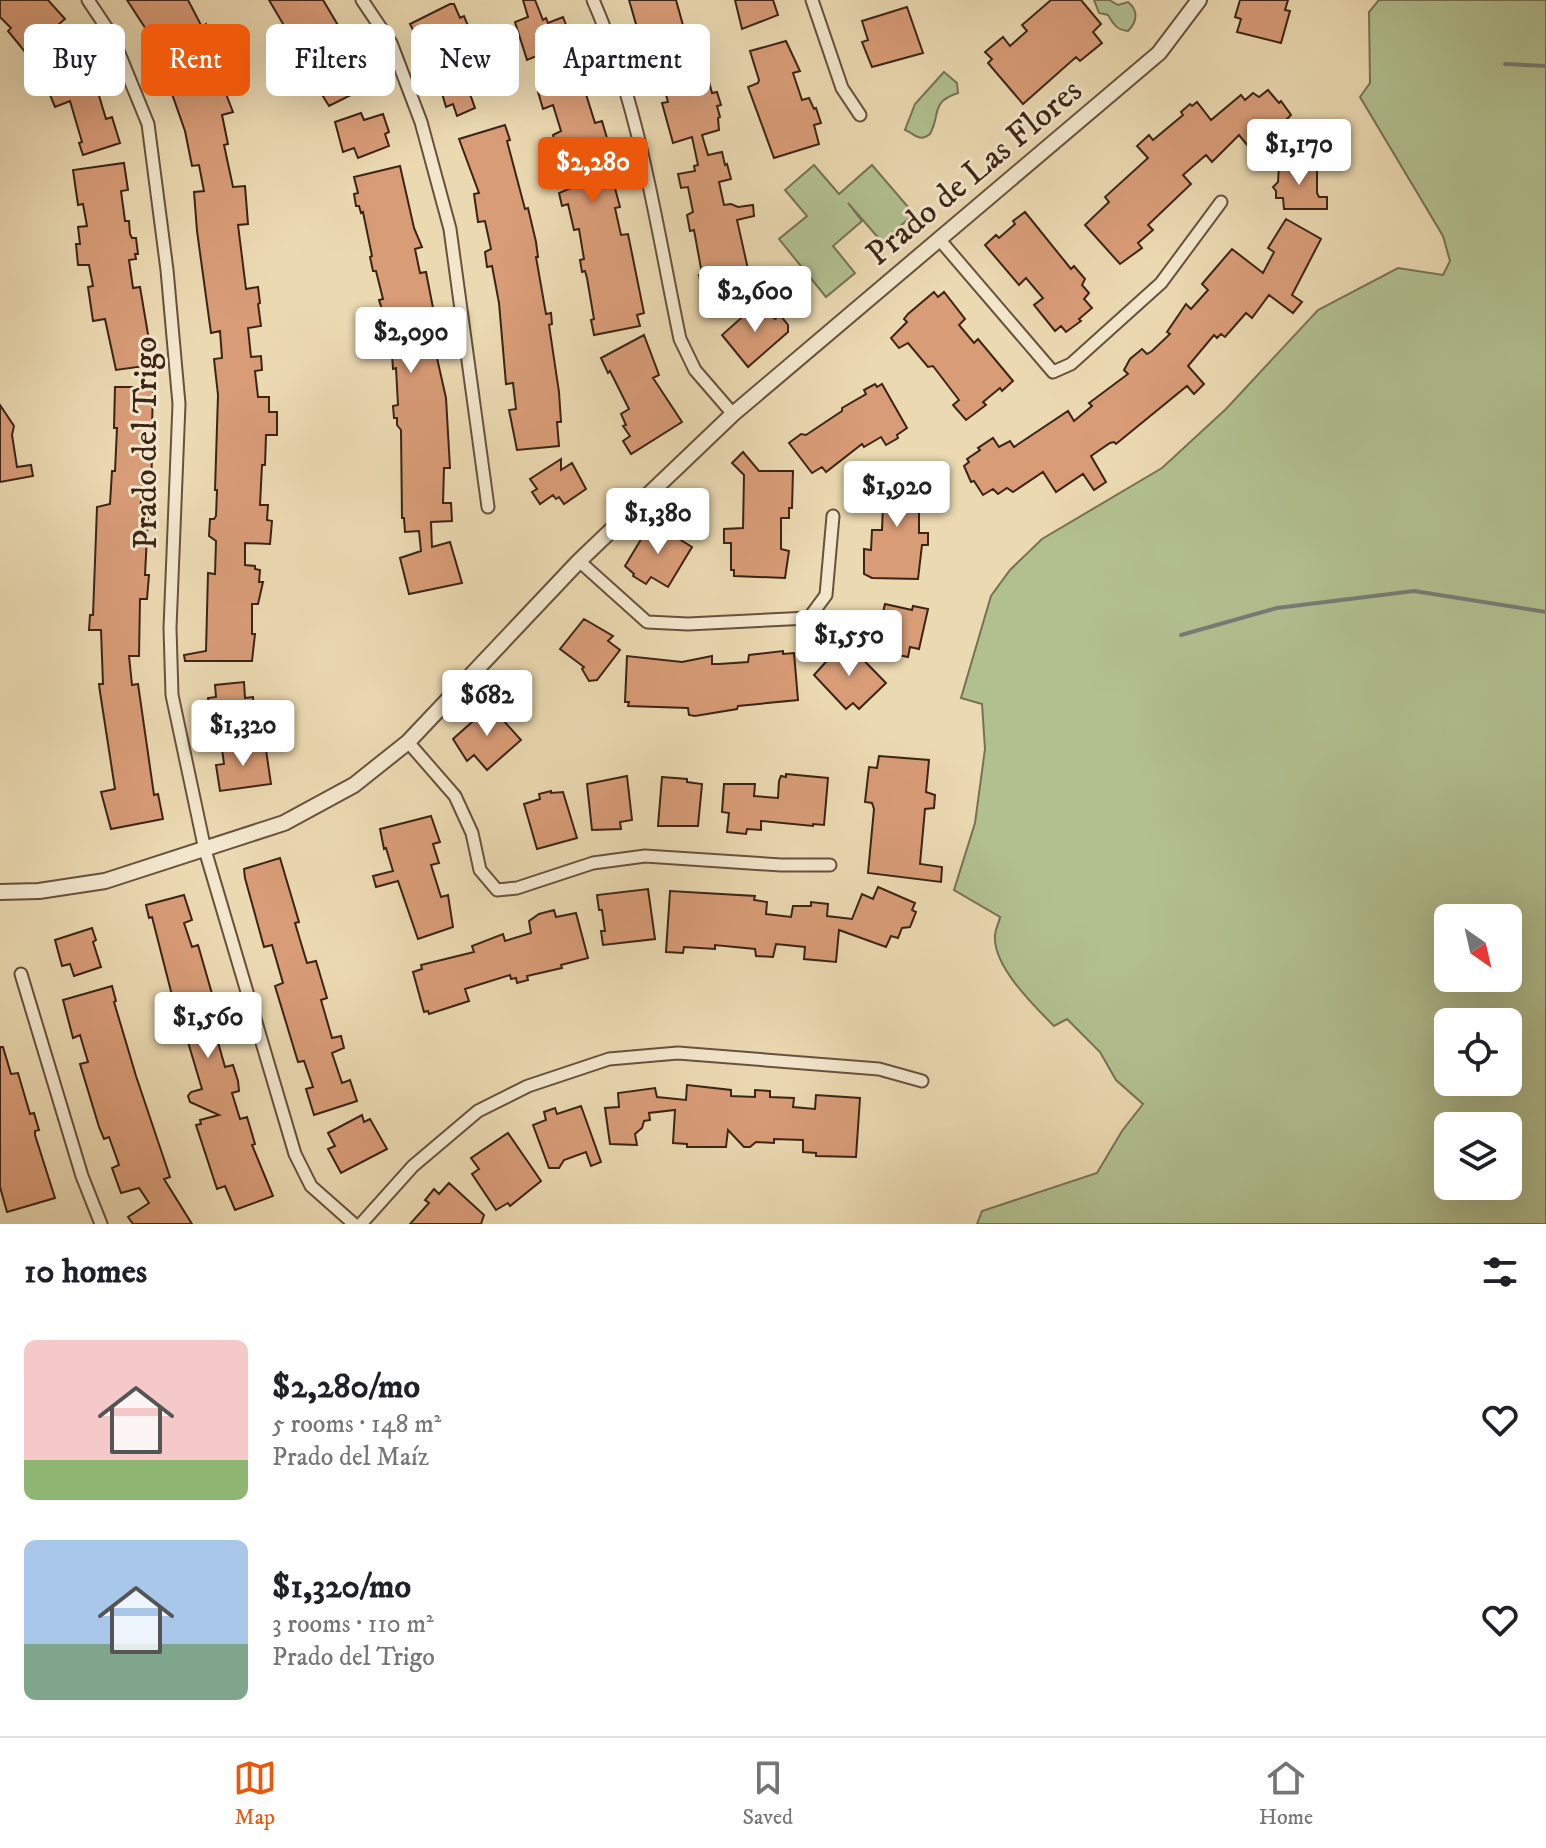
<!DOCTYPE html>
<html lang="en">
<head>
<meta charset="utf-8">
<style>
  :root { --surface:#fff; --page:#f6f6f6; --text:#202124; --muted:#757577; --line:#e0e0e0; --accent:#ea580c }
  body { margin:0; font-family:"IM FELL DW Pica",serif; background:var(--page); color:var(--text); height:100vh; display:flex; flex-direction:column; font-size:30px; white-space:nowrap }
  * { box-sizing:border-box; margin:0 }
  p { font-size:26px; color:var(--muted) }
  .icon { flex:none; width:44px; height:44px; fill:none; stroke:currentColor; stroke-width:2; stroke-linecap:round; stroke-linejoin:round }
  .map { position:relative; height:1224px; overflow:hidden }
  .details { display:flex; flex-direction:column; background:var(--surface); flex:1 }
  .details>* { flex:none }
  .banner { position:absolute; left:24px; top:24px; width:800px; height:72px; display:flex; gap:16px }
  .needle { width:52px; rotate:146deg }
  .buttons { position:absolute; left:1434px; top:904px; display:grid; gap:16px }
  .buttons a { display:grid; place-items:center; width:88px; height:88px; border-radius:12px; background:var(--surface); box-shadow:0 8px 32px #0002; font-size:40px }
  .price { position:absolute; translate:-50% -68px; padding:0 18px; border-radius:8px; background:#fff; color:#222; font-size:26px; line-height:52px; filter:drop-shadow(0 2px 4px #0008) }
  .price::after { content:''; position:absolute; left:50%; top:48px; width:24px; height:18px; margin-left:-12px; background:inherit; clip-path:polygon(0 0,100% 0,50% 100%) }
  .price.selected { background:var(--accent); color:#fff }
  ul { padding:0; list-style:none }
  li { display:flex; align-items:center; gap:24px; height:200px; padding:0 24px }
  li span { display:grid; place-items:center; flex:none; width:224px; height:160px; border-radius:12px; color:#555 }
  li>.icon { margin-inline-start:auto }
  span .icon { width:96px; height:96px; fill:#fffc; stroke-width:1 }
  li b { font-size:34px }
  h2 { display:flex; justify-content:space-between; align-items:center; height:96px; padding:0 24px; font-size:34px }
  .chip { padding:0 28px; border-radius:12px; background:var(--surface); box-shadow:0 8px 32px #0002; font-size:28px; line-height:72px }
  .chip.selected { background:var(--accent); color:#fff }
  .menu { display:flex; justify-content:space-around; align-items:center; height:112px; border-top:2px solid var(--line); background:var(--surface); font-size:22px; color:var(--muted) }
  .menu a { display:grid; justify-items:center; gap:4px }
  .menu .selected { color:var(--accent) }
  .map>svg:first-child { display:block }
</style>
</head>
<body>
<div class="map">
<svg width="1546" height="1224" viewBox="0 0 1546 1224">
  <rect width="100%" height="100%" fill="#ebd9b1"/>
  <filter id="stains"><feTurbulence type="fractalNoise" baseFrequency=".0025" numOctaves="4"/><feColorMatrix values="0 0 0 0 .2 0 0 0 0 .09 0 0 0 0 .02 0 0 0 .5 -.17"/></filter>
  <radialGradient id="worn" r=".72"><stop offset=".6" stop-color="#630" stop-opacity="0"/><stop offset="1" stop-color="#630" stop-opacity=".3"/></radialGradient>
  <path fill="#b2c090" stroke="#777253" stroke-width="2" fill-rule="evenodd" d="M1094 0H1109L1118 5 1128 2C1138 10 1138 21 1128 31 1117 30 1114 25 1108 15L1099 13Z
    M1379 0H1546V1224H977L982 1211 1097 1173 1122 1131 1143 1104 1116 1080 1100 1052 1067 1019 1054 1026C1034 1006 993 966 995 936 995 930 999 923 1000 917L954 890 975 823 985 749 982 704 961 698 991 596 1010 570 1042 539 1162 468 1226 409 1318 310 1398 268 1443 275 1450 261 1443 236 1360 97 1370 83 1369 12ZM1448 918H1508V978H1448ZM1448 1022H1508V1082H1448ZM1448 1126H1508V1186H1448Z
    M944 72 957 83 958 93C930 102 941 114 930 134 919 143 914 133 905 130L915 104Z
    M814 165 839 194 872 165 914 214 882 242 848 203 862 221 833 246 855 273 826 297 779 239 807 216 785 190Z"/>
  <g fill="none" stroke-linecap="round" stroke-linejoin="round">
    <path stroke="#757d75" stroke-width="4" d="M1505 64 1546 66
      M1181 635 1277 608 1414 591 1546 612"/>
  </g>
  <path fill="#d89c77" stroke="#3c2416" stroke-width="2" d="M0 0H48L65 19 59 24 68 34 42 56 41 53 30 58 8 31 11 28 0 17Z
    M127 0H188L202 27 206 24 213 37 208 39 213 48 208 51 209 54 201 58 211 79 219 76 233 112 222 115 228 144 224 145 233 187 245 186 248 224 238 225 246 289 258 287 260 303 258 304 261 326 248 328 251 357 261 356 262 370 255 371 258 397H269V412H277V435H266L265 465H262L260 505H268L267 520 272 521 270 544 245 543V565L255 566V569L260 570 259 582H263L258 604H252V634H255L252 661H185L184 655 206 651 208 573 215 574 216 541 209 536 210 519H214L216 516 217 490H215L218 395 214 359 222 358 220 331 211 333 197 231 194 192 204 191 199 165 192 166 185 131 171 91 182 87 170 63 162 64 152 46 153 40Z
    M269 0H323L342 32 301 55 293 46 291 47 285 37 289 34Z
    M523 0H535L543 20 546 18 548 23 563 17 568 30 564 32 568 43 527 60 515 22 528 17Z
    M629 0H676L686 36 692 35 700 60 703 59 712 93 717 92 721 105 717 106 720 117 718 118 719 130 702 135 708 155 722 152 725 165 727 164 731 179 719 182 724 205 731 204 738 207 753 205 754 216 737 220 754 296 713 303 711 292 703 293 699 275 702 274 694 230 690 231 687 215 693 212 688 187 681 188 678 174 695 171 694 166 698 165 692 137 673 143 662 103 668 102 660 73 653 75 643 30 638 31Z
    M735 0H773L778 15 742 29Z
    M1051 0H1081L1101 24 1093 32 1102 43 1080 61 1076 57 1023 104 988 63 992 59 985 52 1003 37 1010 46 1027 31 1022 25Z
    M1240 0H1288L1285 10 1290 11 1281 43 1237 32 1241 19 1235 17Z
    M450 4H454L460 18 464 16 469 28 467 29 471 39 428 60 410 24Z
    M907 7 923 53 872 67 862 42 868 40 862 21Z
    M786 41 800 71 793 73 802 100 809 98 814 109 816 108 821 123 814 125 819 144 774 158 748 87 758 83 759 80 750 51Z
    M353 49 361 64 357 66 367 87 329 106 308 72Z
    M84 50 101 87 97 89 106 119 112 117 120 143 83 155 79 143 82 142 70 101 55 107 50 95 59 91 47 67Z
    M490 60 495 72 466 83 475 108 457 116 453 104 446 107 438 80Z
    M563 70 565 77 584 71 590 90 585 91 595 123 602 121 607 138 603 139 604 147 620 207 615 208 621 235 628 234 644 313 637 315 640 326 594 335 591 320 594 319 587 278 585 271 582 272 580 260 584 259 579 229 574 230 568 204 562 206 559 193 571 188 560 149 557 150 553 135 561 131 553 105 543 109 538 92 540 91 537 79Z
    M1268 90 1279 103 1281 101 1291 115 1286 120 1288 124 1276 134 1279 138 1266 147 1258 137 1248 146 1239 135 1212 162 1206 155 1183 175 1191 184 1148 225 1153 230 1138 243 1142 248 1120 264 1085 225 1109 202 1105 197 1148 158 1137 146 1149 135 1153 140 1183 115 1181 112 1190 104 1192 106 1197 102 1211 120 1241 95 1245 100 1253 93 1259 97Z
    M361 113 364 120 383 114 389 132 385 134 389 146 358 158 354 148 343 152 335 122Z
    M505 125 510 140 507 141 525 209 528 208 536 242 538 257H536L546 314 551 313 552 324 549 325 559 392 561 422H557L559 446 517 450 509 410 516 409 513 383 506 384 499 303 492 266 487 267 485 252 491 249 485 221 478 222 474 194 479 193 459 139Z
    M1317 162V193L1319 197H1327V209H1284L1283 198H1276V191L1273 187 1278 182 1279 165Z
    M124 163 128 190 121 191 125 221H129L130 234 132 238H136L138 254H135L136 259 129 260 133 288 140 287 151 352 143 353 145 366 116 370 105 319 93 321 88 287 93 286 89 265H78L76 244H80L78 227 87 226 83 204 78 205 73 170Z
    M400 166 414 228 422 247 415 249 420 273 426 272 434 313 415 317 419 341 438 338 441 357 437 358 446 398 450 468H444L443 503H451L452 521 431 522 432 547 450 542 462 583 409 594 400 558 421 551 419 531 405 532 404 518H402L401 430 397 425V418H394L393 406 398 405 396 368 393 369 391 338 379 300 383 299 376 271H373L370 257 372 256 363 212 361 213 359 206H356L354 194 358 193 354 177Z
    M1025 212 1071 269 1074 266 1085 279 1082 285 1089 293 1084 299 1092 308 1079 319 1081 321 1066 332 1061 326 1055 331 1034 305 1043 298 1026 278 1019 285 985 245 996 235 999 238 1015 224 1013 221Z
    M1286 219 1321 239 1292 295 1302 302 1293 313 1269 295 1252 318 1246 313 1225 337 1221 334 1217 338 1214 335 1188 366 1204 384 1194 394 1187 386 1116 444 1114 442 1110 443 1091 456 1106 482 1094 490 1083 474 1056 492 1043 472 1013 492 1007 488 998 494 993 489 983 495 974 481 971 482 964 466 969 462 967 459 980 450 978 448 993 438 999 447 1010 441 1014 447 1068 411 1074 421 1092 406 1089 403 1128 374 1124 370 1130 359 1142 349 1147 354 1152 351 1170 334 1167 332 1186 304 1191 309 1208 290 1202 284 1232 249 1263 273 1274 252 1268 248Z
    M934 292 938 297 944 292 965 319 959 325 974 343 978 339 1013 381 1002 391 1000 388 983 402 986 405 966 420 953 405 959 400 933 366 928 367 908 343 899 348 891 338 907 322 904 319 908 314Z
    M758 303 775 319 780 315 788 325V332L748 367 722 335Z
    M644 335 659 375 653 378 682 422 631 454 623 441 630 436 623 426 626 425 621 414 629 409 610 371 608 373 601 358Z
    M875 384 877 387 882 384 907 428 897 435 898 438 886 445 881 437 864 447 862 444 826 472 822 467 812 473 789 443 801 434 806 435 842 411V408L866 394 864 390Z
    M115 387H153L152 428H146L145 458H152L151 485H142L140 517H148L145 575H149L147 599H140L139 656H129L132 685 138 684 154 795 158 794 163 819 111 829 101 792 115 789 100 692 99 684H103L101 630H89L90 615H93L97 507 110 504 112 471H115L117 428H114Z
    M0 405 14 426 12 435 17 467 31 465 33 476 0 482Z
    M743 452 759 471H793L792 508H789V518H781V549L789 551 785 578 734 576V570H731V543H724V529L743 528 744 475 732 463Z
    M561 459V470L572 463 586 489 564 504 559 497 556 499 553 495 540 504 532 492 537 489 530 479Z
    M896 473H918L917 484H926L925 504H919V533H928V545H922L918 579 872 578 864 574V549L871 550 872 530H882L883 506H876L880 474Z
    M652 521 670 530 668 532 692 547 668 587 651 577 646 584 633 576 634 574 625 566Z
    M885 604 912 610 913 606 928 609 919 649 910 647 908 657 869 649 872 628 869 625 873 622 875 614 882 616Z
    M584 619 613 636 608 641 620 650 597 680 589 681 582 669 584 667 560 649Z
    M845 641 886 683 859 709 853 703 846 709 814 675Z
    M783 651V654L794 653 798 700 738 706 737 709 695 716 689 715 688 708 628 706 629 702H625L627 656 682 662 712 656V664H719L748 662 749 655Z
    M244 682 245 698 253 697 254 709 262 708 264 719 211 724 208 698 216 697 215 685Z
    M491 705 505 717 502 719 521 740 487 770 474 755 467 761 453 739Z
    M251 745V749L261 747 262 751 266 750 271 784 220 791 216 765 224 764 222 749Z
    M879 756 929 760 926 792 935 795 934 808 925 809 920 864 942 867 941 882 868 873 874 809 872 803 865 802 869 767 877 768Z
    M786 774 828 778 824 825 813 824V826L761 821V830L747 829 746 834 727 832 729 813 722 812 724 784H755L754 796 778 798 779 781 781 776 786 777Z
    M627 776 632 820 620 822 621 829 592 830 587 784Z
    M662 777 687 779V782L702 784 698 826H658Z
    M551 791V793L563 792 577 838 537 849 524 804 540 799 539 794Z
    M431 816 440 842 433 844 439 863 431 865 441 897 448 895 453 927 418 939 398 881 376 887 373 876 393 871 386 848 384 849 380 829Z
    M280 858 299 922 295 923 307 963 316 961 327 998 321 1000 332 1038 341 1036 344 1048 332 1053 342 1083 350 1080 357 1101 314 1115 306 1089 313 1087 304 1061 298 1062 275 986 283 983 272 945 264 947 245 878 244 869Z
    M878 887 915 903 912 910 916 912 910 927 902 928 898 938 891 936 886 947 839 930 836 962 804 959 805 947 776 944 773 957 756 956 755 949 715 945V949L684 947 683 953 666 952 670 891 755 896 754 900 767 902 766 914 791 917 793 906H811V902L828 904 827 916 852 919 862 894 873 899Z
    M648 889 655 939 603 945 601 931H605L602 910H599L597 895Z
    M184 895 192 920 184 923 192 947 198 945 221 1025 214 1028 225 1067 233 1065 238 1081 239 1091 232 1093 240 1119 247 1117 255 1144 252 1145 273 1196 235 1210 225 1186 217 1189 196 1125 201 1124 200 1120 219 1115 190 1102 188 1096 191 1092 202 1089 182 1022 179 1023 176 1011 152 917 149 918 146 905Z
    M554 910 556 917 576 913 588 958 561 965 562 968 527 976 528 980 517 983 516 978 511 979 510 975 465 989 469 1001 429 1014 428 1011 424 1012 413 972 422 969 421 965 474 952 472 946 503 934 505 941 531 933 529 921 539 914Z
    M92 928 96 940 93 942 101 967 74 976 70 964 62 966 55 940Z
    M112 986 116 1001 114 1002 136 1076 170 1177 164 1179 192 1224H133L128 1217 149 1203 139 1188 121 1193 112 1168 119 1165 109 1137 104 1139 99 1127 80 1064 88 1062 80 1035 73 1038 63 1000Z
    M0 1047H3L11 1074 18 1073 30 1114 34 1113 39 1130 35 1131V1135L55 1198 7 1212 0 1187Z
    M687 1085 731 1090V1096L755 1097V1090L770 1091V1097L794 1098 793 1107 815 1109 816 1095 860 1098 856 1157 816 1156V1153L803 1152V1140L774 1139V1143L756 1142 750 1147H744L728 1130 726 1147H687V1144L673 1143 675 1110 649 1113 650 1120 644 1121 642 1128 635 1134 637 1145 610 1144 605 1108 619 1107 618 1093 655 1088 657 1097 686 1100Z
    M581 1106 601 1162 591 1166 586 1152 564 1160 559 1168H549L533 1125 546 1120 544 1112 555 1108 557 1114Z
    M362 1115 364 1122 370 1119 387 1149 341 1173 328 1149 335 1146 328 1133Z
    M508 1133 541 1181 510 1206 508 1203 496 1210 472 1174 479 1169 471 1158Z
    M449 1183 484 1215 481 1224H410L429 1203 425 1200 434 1189 439 1194Z"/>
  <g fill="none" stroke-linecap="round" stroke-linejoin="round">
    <defs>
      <path id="minor" d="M88 0 112 36 148 124 167 270 179 404 170 628 172 695 205 850 295 1154 311 1186 354 1224
        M362 0 391 43 421 122 450 229 488 507
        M593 0C640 107 656 225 680 339L695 370 733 414
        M812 0 842 88 860 115
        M939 239 1053 372 1071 364 1161 283 1221 202
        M579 561 647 622 688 624 809 618 826 595 833 516
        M408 742 455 796 472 833 480 870 497 890 517 888 593 863 645 856 781 865H830
        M21 974 82 1176 101 1224
        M361 1224 413 1166 478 1111 528 1086 609 1059 678 1053 879 1069 922 1081"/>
      <path id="tertiary" d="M0 892 39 891 105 881 284 823 354 785 408 742 579 561 733 414 1159 53 1199 0"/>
    </defs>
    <use href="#minor" stroke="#68513d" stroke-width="15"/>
    <use href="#tertiary" stroke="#68513d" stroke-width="18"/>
    <use href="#minor" stroke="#f2e6cc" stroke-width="11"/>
    <use href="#tertiary" stroke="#f2e6cc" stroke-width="14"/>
  </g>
  <g text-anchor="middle" stroke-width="6" stroke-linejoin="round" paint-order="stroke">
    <g font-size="34" fill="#3c2416" stroke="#f2e6cc">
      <text transform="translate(973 171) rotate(-40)" y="12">Prado de Las Flores</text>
      <text transform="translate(144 443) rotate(-90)" y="12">Prado del Trigo</text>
    </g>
  </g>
  <rect width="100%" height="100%" filter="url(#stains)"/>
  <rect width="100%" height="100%" fill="url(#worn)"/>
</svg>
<div class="buttons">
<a><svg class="needle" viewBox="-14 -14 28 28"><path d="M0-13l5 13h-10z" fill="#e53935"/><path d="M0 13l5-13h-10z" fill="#757577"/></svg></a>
<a><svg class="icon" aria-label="locate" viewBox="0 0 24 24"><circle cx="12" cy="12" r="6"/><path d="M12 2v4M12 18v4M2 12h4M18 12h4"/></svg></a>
<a><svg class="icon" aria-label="layers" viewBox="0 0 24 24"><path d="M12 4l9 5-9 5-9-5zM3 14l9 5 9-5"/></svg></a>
</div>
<b class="price" style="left:1299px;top:187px">$1,170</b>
<b class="price selected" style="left:593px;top:205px">$2,280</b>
<b class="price" style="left:755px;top:334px">$2,600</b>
<b class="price" style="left:411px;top:375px">$2,090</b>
<b class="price" style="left:897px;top:529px">$1,920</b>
<b class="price" style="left:658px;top:556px">$1,380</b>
<b class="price" style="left:849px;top:678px">$1,550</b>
<b class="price" style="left:487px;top:738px">$682</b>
<b class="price" style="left:243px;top:768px">$1,320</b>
<b class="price" style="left:208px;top:1060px">$1,560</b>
<div class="banner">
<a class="chip">Buy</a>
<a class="chip selected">Rent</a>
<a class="chip">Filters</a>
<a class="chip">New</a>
<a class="chip">Apartment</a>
</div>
</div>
<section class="details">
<h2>10 homes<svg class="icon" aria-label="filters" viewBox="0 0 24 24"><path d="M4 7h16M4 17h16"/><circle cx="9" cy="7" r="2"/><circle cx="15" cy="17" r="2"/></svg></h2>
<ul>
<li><span style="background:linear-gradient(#f6c9c9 75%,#8fb573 0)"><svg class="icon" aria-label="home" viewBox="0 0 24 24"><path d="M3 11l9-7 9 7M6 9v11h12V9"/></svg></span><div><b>$2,280/mo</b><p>5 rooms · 148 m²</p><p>Prado del Maíz</p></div><svg class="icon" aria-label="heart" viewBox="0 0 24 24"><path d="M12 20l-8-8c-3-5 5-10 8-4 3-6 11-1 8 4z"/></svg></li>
<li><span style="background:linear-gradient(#a9c7e8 65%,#7fa58c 0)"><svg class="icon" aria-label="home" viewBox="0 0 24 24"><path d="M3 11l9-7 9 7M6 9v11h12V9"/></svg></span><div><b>$1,320/mo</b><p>3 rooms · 110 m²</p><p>Prado del Trigo</p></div><svg class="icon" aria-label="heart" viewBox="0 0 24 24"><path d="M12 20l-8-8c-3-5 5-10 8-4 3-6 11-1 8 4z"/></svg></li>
</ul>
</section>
<nav class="menu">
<a class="selected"><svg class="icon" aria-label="map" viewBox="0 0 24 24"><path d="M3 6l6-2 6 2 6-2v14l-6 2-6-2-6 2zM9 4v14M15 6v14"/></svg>Map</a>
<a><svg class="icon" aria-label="saved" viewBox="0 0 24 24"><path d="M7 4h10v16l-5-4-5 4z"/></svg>Saved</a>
<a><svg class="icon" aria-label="home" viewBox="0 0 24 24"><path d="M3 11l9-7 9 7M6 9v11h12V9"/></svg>Home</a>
</nav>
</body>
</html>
